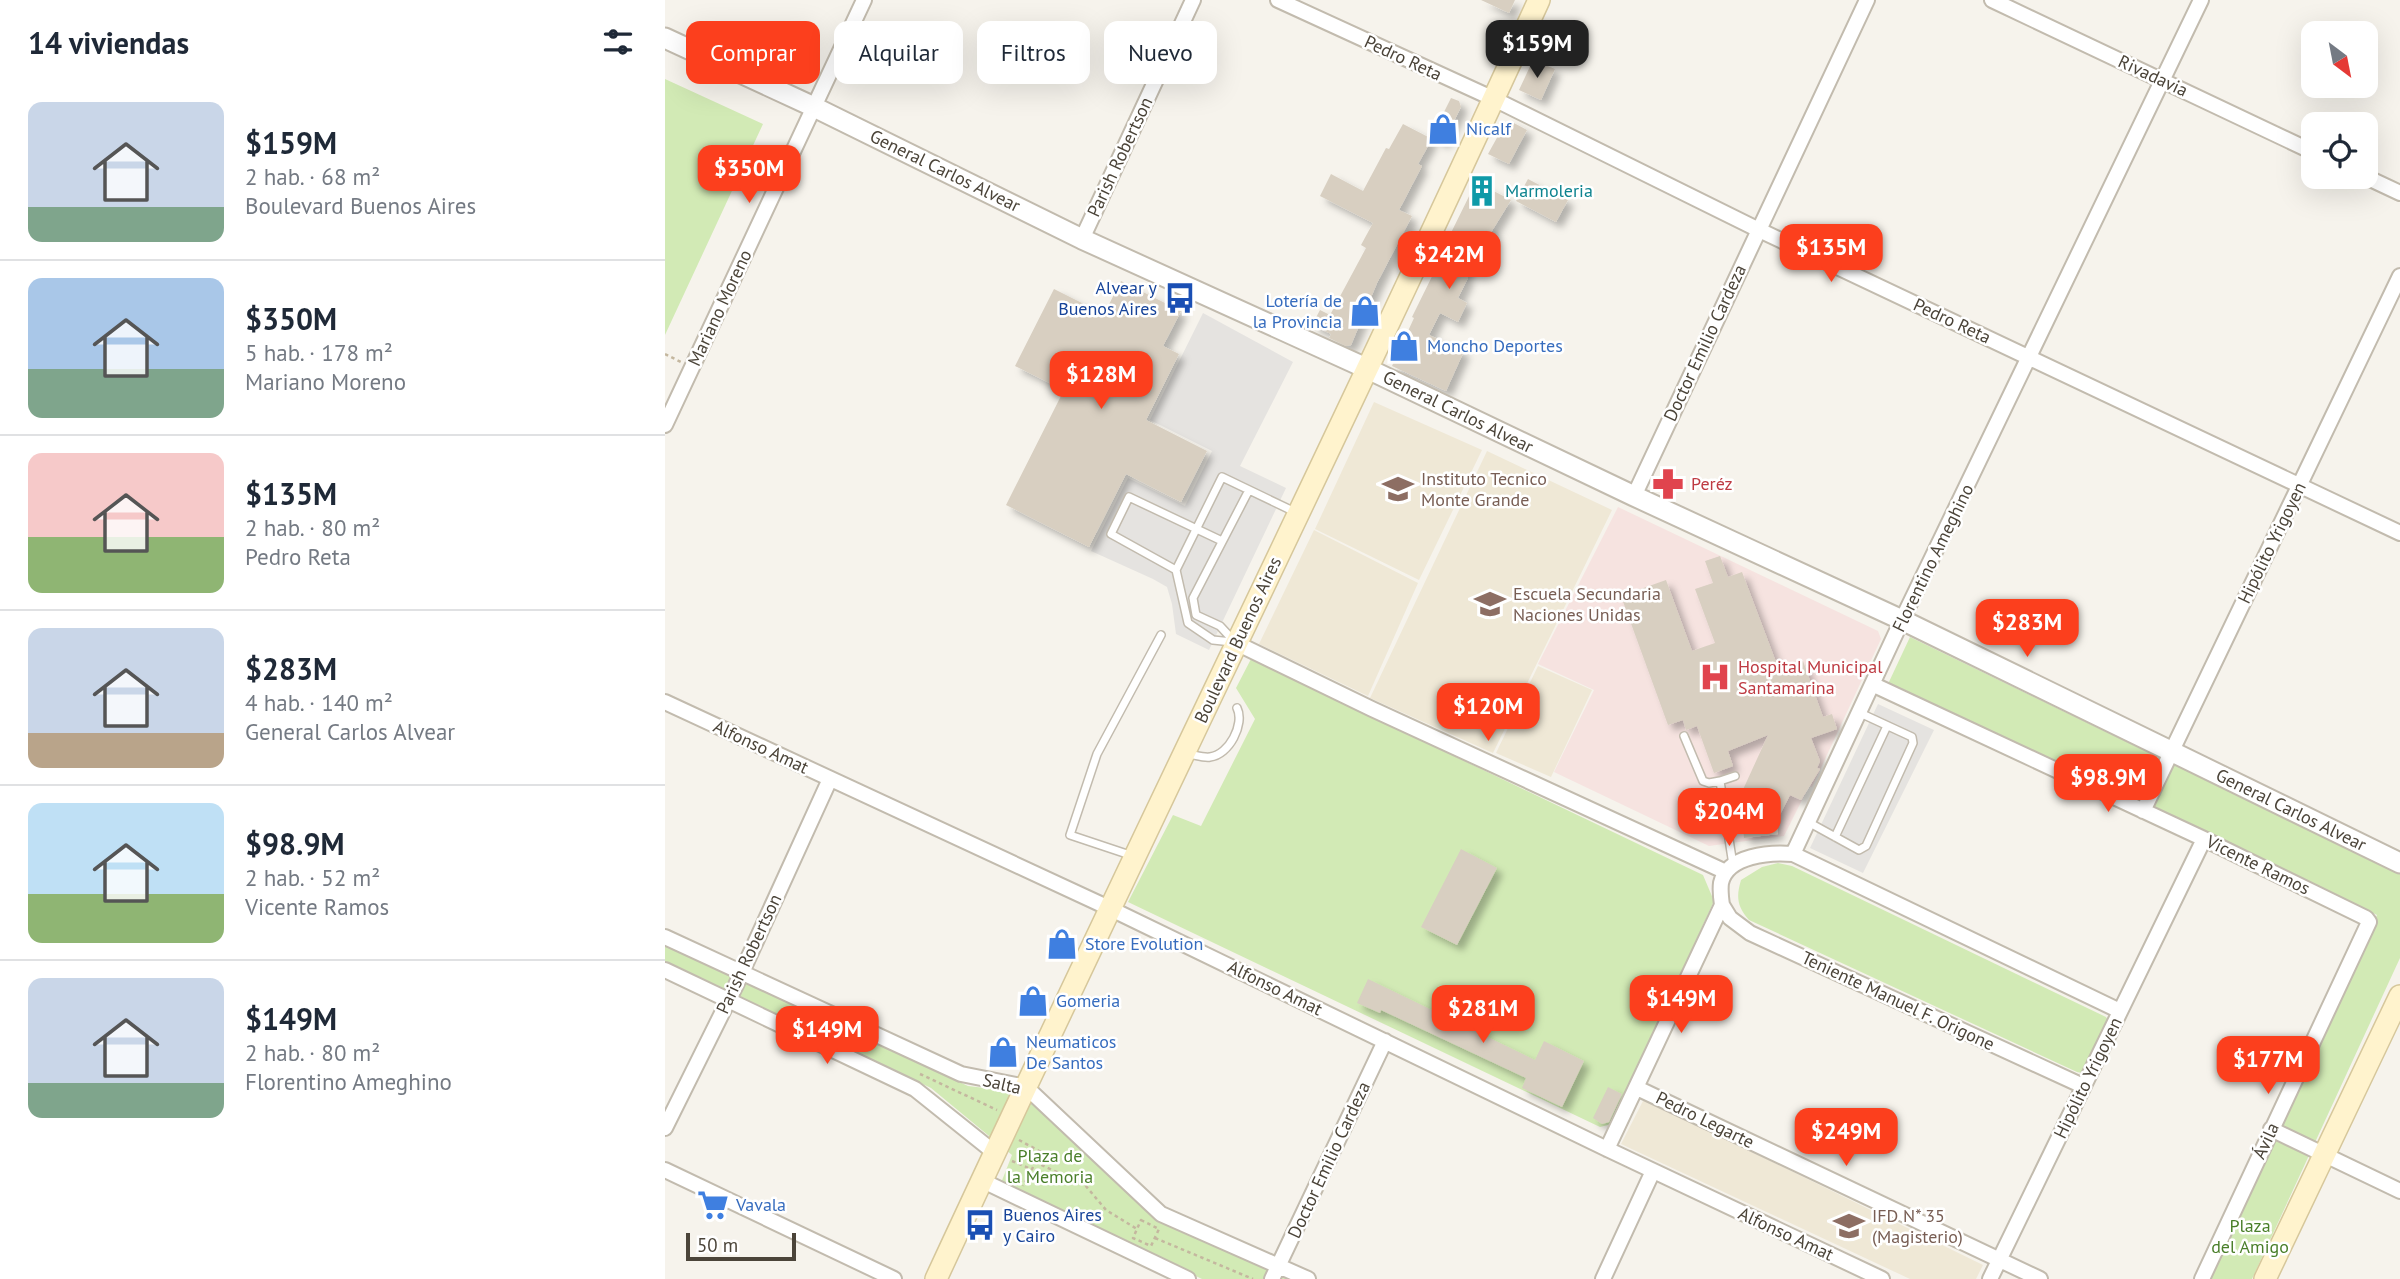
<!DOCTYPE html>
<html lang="es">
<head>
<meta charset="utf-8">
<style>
  :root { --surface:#fff; --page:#f6f6f7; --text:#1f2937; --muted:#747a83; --line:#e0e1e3; --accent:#fc3f1d }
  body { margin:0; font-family:"PT Sans",sans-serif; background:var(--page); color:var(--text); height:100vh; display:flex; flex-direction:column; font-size:26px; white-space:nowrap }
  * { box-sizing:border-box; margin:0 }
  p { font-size:23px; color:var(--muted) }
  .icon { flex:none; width:38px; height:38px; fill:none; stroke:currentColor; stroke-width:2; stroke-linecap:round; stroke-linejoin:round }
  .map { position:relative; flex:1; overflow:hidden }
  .details { display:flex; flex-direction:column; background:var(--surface); width:665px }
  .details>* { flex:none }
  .hud { position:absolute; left:21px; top:21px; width:665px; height:63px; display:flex; gap:14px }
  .needle { width:46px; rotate:148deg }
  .controls { position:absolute; left:1636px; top:21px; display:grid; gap:14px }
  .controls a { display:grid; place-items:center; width:77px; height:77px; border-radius:14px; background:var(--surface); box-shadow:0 7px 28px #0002; font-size:35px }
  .scale { position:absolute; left:21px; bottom:18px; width:110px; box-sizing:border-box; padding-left:7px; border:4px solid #4b4439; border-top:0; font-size:19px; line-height:24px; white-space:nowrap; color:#4b4439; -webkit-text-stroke:5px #fff; paint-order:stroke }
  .price { position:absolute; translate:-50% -60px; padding:0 16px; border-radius:14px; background:var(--accent); color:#fff; font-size:23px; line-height:46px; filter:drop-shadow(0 2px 4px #0008) }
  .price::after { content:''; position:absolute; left:50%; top:42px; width:21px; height:16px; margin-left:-10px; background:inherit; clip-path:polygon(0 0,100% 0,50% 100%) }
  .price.current { background:#222; color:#fff }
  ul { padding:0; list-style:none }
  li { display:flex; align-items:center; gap:21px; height:175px; padding:0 28px }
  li+li { border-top:2px solid var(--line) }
  li span { display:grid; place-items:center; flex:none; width:196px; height:140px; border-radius:14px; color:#555 }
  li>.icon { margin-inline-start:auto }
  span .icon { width:84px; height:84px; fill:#fffc; stroke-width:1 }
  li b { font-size:30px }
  h2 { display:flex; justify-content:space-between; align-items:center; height:84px; padding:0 28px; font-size:30px }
  .tag { padding:0 24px; border-radius:14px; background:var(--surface); box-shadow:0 7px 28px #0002; font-size:24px; line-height:63px }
  .tag.current { background:var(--accent); color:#fff }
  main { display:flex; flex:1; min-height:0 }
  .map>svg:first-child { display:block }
</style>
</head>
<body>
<main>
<section class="details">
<h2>14 viviendas<svg class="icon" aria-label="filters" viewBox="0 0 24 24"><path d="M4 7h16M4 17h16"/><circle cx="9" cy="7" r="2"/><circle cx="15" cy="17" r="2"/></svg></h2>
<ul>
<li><span style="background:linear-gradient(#c9d6e8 75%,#7fa58c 0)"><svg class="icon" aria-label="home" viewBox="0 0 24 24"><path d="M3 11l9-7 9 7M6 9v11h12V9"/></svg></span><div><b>$159M</b><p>2 hab. · 68 m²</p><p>Boulevard Buenos Aires</p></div></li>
<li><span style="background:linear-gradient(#a9c7e8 65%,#7fa58c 0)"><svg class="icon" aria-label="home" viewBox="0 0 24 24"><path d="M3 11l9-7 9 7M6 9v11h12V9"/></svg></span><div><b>$350M</b><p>5 hab. · 178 m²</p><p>Mariano Moreno</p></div></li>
<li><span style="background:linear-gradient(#f6c9c9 60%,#8fb573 0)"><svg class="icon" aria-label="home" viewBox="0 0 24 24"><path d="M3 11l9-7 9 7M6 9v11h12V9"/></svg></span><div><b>$135M</b><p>2 hab. · 80 m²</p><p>Pedro Reta</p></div></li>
<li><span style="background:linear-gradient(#c9d6e8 75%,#b9a48a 0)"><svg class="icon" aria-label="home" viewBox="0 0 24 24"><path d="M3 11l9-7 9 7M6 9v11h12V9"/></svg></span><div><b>$283M</b><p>4 hab. · 140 m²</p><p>General Carlos Alvear</p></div></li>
<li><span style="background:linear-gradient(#bfe0f5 65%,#8fb573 0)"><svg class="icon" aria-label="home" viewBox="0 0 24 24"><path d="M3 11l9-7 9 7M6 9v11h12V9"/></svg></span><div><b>$98.9M</b><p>2 hab. · 52 m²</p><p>Vicente Ramos</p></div></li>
<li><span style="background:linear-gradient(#c9d6e8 75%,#7fa58c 0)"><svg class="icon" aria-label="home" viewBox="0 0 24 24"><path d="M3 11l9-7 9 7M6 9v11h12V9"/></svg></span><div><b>$149M</b><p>2 hab. · 80 m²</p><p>Florentino Ameghino</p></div></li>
</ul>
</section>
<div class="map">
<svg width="1735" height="1279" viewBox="0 0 1735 1279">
  <defs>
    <filter id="shadow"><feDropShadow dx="6" dy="6" stdDeviation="3.5" flood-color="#0004"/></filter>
  </defs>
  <rect width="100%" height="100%" fill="#f6f3ec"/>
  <path fill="#efe8d6" d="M709 402 817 450 754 580 650 529Z
    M822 451 947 510 828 753 705 698Z
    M649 530 753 583 703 696 594 644Z
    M873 666 927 690 886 777 831 753Z
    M979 1099 1318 1265 1311 1279H1245L956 1144Z"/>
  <path fill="#f6e3e0" d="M953 507 1213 631 1216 639 1147 787 1144 786 1119 836 1044 846 889 772 929 690 873 664Z"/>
  <path fill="#d2eab5" d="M0 79 98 124 0 335Z
    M1245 637 1735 874V958L1587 1279H1543L1712 915 1223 684Z
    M586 659 1038 875 1049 901 947 1124 935 1127 463 902 508 815 536 826 590 719 571 688Z
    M1113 863 1127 866 1441 1017 1443 1020 1421 1069 1417 1073 1412 1072 1084 920C1072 906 1071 897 1076 880L1097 867Z
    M0 944 303 1086 337 1090 371 1105 495 1218 626 1279H537L336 1183 347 1155 266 1088 0 962Z"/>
  <path fill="#e5e3e0" d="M538 313 628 362 575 466 621 488 544 650 511 634 507 604 502 587 488 579 426 551 463 478 520 506 547 451 485 420Z
    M1213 704 1269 730 1198 873 1145 848Z"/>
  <path fill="#d8cfc1" filter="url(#shadow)" d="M816 0H850L844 13Z
    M868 60 890 69 876 100 854 90Z
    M786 98 794 101 796 107 778 143 767 136Z
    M845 121 862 130 844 164 823 154 839 125Z
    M738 124 767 139 753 164 757 166 734 210 747 216 712 283 686 345 681 346 664 338 666 334 647 325 655 310 665 315 701 248 696 245 708 223 655 196 666 174 698 191 721 148 724 149Z
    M863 179 903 200 891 222 851 201Z
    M811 182 846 200 799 276 803 278 793 298 802 303 793 322 775 313 764 335 799 351 781 391 727 366 749 318 747 317 784 242 782 241Z
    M456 281 516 311 498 346 514 354 481 420 542 451 516 502 461 474 424 547 341 505 399 390 350 366 389 289 439 314Z
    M1055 556 1063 577 1077 572 1114 670 1138 661 1158 717 1167 714 1172 729 1146 738 1155 761 1152 768 1155 769 1136 800 1125 795 1111 822 1113 834 1079 838 1078 826 1093 824 1102 806 1076 794 1103 735 1063 751 1068 766 1049 773 1032 726 1021 730 1018 720 1003 725 956 596 1001 580 1027 651 1050 643 1030 589 1048 583 1040 561Z
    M796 849 832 868 792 945 756 927Z
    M703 979 870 1060 879 1041 919 1061 897 1107 857 1088 861 1078 716 1010 715 1013 692 1003Z
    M943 1087 957 1094 944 1122 937 1124 928 1118Z"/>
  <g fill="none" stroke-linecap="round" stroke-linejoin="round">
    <defs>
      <path id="service" d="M511 570 446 534 464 497 557 541
        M568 640 555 626 531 615 528 598 584 490
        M567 642 548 640 523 623 511 570 557 477 630 512
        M1019 736 1038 781 1044 783 1055 781 1068 865
        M523 754C530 755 539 758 545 757 564 755 580 724 572 708
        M1055 781 1070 776
        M1143 822 1194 850 1201 846 1248 743 1247 737 1195 713
        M1170 837 1222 726
        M468 856 405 835 432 754 496 635"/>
      <path id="minor" d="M613 0 829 99 1092 229 1735 533
        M1327 0 1648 152
        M1701 177 1735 193
        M417 239 528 0
        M0 425 199 0
        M969 496 1202 0
        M571 643 707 709 1061 872
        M1209 685 1539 839 1701 918 1704 922 1537 1279
        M0 702 444 908 942 1149 1217 1279
        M1478 811 1735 276
        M1128 854 1237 620 1536 0
        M1057 905 1065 918 1085 933 1418 1086
        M0 937 296 1074 361 1087 496 1214 643 1279
        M0 970 250 1089 330 1153
        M972 1088 1375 1279
        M0 1128 71 985 165 779
        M1606 1129 1735 1191
        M942 1149 1057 905C1056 898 1055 890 1056 883 1062 855 1106 852 1128 854L1455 1011
        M0 1170 229 1279
        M316 1180 523 1279
        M607 1279 720 1041
        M938 1279 988 1171
        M1325 1279 1539 839"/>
      <path id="tertiary" d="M0 38 149 107 417 239 703 369 969 496 1237 620 1735 863"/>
      <path id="secondary" d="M271 1279C469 851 678 429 874 0
        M1600 1279 1735 996"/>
    </defs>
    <use href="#service" stroke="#c2bbae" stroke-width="10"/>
    <use href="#minor" stroke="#c2bbae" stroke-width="18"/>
    <use href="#tertiary" stroke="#c2bbae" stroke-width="23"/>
    <use href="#secondary" stroke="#d6c79b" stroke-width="24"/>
    <path stroke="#c4b79f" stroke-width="2.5" stroke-dasharray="3.5 3.5" stroke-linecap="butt" d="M0 354 16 362
      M167 1032 180 1038
      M255 1074 332 1110
      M354 1140 376 1152 358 1186
      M347 1161 366 1169
      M370 1162 420 1185 441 1210 472 1229
      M476 1220 494 1229 486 1246 468 1238Z
      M490 1238 588 1279"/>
    <use href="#service" stroke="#fff" stroke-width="7"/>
    <use href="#minor" stroke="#fff" stroke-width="14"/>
    <use href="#tertiary" stroke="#fff" stroke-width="19"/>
    <use href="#secondary" stroke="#fff3cd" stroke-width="21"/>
  </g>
  <defs>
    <symbol id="shop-bare" viewBox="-9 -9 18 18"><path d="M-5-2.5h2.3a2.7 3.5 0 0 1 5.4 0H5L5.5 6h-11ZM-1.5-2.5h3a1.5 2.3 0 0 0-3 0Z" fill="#3f7fe0" stroke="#fff" stroke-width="2.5" paint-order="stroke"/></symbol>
    <symbol id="building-bare" viewBox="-9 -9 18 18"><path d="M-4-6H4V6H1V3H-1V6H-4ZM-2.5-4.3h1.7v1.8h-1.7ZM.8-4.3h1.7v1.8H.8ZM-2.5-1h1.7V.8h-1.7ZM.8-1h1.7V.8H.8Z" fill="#0f9aa8" stroke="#fff" stroke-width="2.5" paint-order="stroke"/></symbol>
    <symbol id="bus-bare" viewBox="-9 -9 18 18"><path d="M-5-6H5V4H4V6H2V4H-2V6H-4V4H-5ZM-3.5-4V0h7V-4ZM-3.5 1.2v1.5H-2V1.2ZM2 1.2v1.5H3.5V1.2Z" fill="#1a4fb4" stroke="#fff" stroke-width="2.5" paint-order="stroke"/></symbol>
    <symbol id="pharmacy-bare" viewBox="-9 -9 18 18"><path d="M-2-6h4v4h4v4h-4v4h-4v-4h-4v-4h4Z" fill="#e0444e" stroke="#fff" stroke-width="2.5" paint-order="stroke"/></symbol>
    <symbol id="school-bare" viewBox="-9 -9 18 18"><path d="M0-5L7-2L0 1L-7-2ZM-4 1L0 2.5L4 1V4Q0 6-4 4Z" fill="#8d6e63" stroke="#fff" stroke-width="2.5" paint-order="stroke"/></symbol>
    <symbol id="hospital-bare" viewBox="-9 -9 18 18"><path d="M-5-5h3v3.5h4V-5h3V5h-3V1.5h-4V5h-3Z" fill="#e0444e" stroke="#fff" stroke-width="2.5" paint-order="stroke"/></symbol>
    <symbol id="supermarket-bare" viewBox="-9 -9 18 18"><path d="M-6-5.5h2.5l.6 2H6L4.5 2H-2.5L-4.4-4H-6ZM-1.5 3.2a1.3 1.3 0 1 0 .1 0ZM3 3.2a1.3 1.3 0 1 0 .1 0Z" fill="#3f7fe0" stroke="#fff" stroke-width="2.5" paint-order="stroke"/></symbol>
  </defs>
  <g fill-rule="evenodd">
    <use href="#shop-bare" x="756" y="107" width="44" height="44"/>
    <use href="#building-bare" x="795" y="169" width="44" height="44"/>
    <use href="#bus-bare" x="493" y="276" width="44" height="44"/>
    <use href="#shop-bare" x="678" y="289" width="44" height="44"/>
    <use href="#shop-bare" x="717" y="324" width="44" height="44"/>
    <use href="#pharmacy-bare" x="981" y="462" width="44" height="44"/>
    <use href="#school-bare" x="711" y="467" width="44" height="44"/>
    <use href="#school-bare" x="803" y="582" width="44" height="44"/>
    <use href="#hospital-bare" x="1028" y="655" width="44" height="44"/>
    <use href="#shop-bare" x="375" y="922" width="44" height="44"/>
    <use href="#shop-bare" x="346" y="979" width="44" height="44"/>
    <use href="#shop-bare" x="316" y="1030" width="44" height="44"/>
    <use href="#supermarket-bare" x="26" y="1183" width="44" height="44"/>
    <use href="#bus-bare" x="293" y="1203" width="44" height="44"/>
    <use href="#school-bare" x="1162" y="1204" width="44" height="44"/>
  </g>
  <g text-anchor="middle" stroke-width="5" stroke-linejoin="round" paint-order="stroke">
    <g font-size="18" fill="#4b4439" stroke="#fff">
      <text transform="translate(738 58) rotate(25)" y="6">Pedro Reta</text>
      <text transform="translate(1488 76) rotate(25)" y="6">Rivadavia</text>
      <text transform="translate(455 157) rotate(-65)" y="6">Parish Robertson</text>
      <text transform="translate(280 171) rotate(26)" y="6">General Carlos Alvear</text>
      <text transform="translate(55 308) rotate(-65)" y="6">Mariano Moreno</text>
      <text transform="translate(1287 321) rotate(25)" y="6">Pedro Reta</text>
      <text transform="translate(1040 343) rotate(-65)" y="6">Doctor Emilio Cardeza</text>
      <text transform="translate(793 412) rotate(26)" y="6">General Carlos Alvear</text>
      <text transform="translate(1607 543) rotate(-64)" y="6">Hipólito Yrigoyen</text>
      <text transform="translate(1268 558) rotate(-64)" y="6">Florentino Ameghino</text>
      <text transform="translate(573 640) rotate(-65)" y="6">Boulevard Buenos Aires</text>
      <text transform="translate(96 747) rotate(25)" y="6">Alfonso Amat</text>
      <text transform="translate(1626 810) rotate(26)" y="6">General Carlos Alvear</text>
      <text transform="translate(1593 865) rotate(26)" y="6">Vicente Ramos</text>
      <text transform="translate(84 954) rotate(-65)" y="6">Parish Robertson</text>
      <text transform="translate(610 988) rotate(26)" y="6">Alfonso Amat</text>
      <text transform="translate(1233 1001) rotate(25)" y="6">Teniente Manuel F. Origone</text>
      <text transform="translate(1423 1078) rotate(-64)" y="6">Hipólito Yrigoyen</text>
      <text transform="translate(337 1084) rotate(13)" y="6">Salta</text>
      <text transform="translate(1040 1120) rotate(26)" y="6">Pedro Legarte</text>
      <text transform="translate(1601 1141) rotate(-65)" y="6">Ávila</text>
      <text transform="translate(664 1160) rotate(-65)" y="6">Doctor Emilio Cardeza</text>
      <text transform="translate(1121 1234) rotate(25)" y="6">Alfonso Amat</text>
    </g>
    <g font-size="18" fill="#366cbe" stroke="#fff" text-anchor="start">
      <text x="801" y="135">Nicalf</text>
      <text x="677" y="307" text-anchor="end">Lotería de<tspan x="677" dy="21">la Provincia</tspan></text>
      <text x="762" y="352">Moncho Deportes</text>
      <text x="420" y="950">Store Evolution</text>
      <text x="391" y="1007">Gomeria</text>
      <text x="361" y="1048">Neumaticos<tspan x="361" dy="21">De Santos</tspan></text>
      <text x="71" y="1211">Vavala</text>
    </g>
    <g font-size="18" fill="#0d838f" stroke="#fff" text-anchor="start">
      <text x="840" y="197">Marmoleria</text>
    </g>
    <g font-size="18" fill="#164399" stroke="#fff" text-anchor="end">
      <text x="492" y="294">Alvear y<tspan x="492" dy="21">Buenos Aires</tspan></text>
      <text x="338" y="1221" text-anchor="start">Buenos Aires<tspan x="338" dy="21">y Cairo</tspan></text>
    </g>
    <g font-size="18" fill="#785e54" stroke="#fff" text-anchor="start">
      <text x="756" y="485">Instituto Tecnico<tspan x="756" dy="21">Monte Grande</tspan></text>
      <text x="848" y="600">Escuela Secundaria<tspan x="848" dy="21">Naciones Unidas</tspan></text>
      <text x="1207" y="1222">IFD N* 35<tspan x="1207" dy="21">(Magisterio)</tspan></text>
    </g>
    <g font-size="18" fill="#be3a42" stroke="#fff" text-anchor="start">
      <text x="1026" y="490">Peréz</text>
      <text x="1073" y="673">Hospital Municipal<tspan x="1073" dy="21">Santamarina</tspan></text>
    </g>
    <g font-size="18" fill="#4a7f2a" stroke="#fff">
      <text x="385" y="1162">Plaza de<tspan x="385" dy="21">la Memoria</tspan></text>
      <text x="1585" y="1232">Plaza<tspan x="1585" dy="21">del Amigo</tspan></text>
    </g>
  </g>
</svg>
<div class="controls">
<a><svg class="needle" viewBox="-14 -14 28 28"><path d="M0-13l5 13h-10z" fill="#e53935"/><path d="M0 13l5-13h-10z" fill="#747a83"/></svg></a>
<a><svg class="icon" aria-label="locate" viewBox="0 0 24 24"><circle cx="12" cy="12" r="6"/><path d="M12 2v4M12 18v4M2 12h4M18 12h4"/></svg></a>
</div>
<div class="scale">50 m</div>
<b class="price current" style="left:872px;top:80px">$159M</b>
<b class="price" style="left:84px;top:205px">$350M</b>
<b class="price" style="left:1166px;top:284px">$135M</b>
<b class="price" style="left:784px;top:291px">$242M</b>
<b class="price" style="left:436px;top:411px">$128M</b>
<b class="price" style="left:1362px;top:659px">$283M</b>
<b class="price" style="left:823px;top:743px">$120M</b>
<b class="price" style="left:1443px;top:814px">$98.9M</b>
<b class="price" style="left:1064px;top:848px">$204M</b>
<b class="price" style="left:1016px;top:1035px">$149M</b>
<b class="price" style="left:818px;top:1045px">$281M</b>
<b class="price" style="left:162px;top:1066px">$149M</b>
<b class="price" style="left:1603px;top:1096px">$177M</b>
<b class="price" style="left:1181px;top:1168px">$249M</b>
<div class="hud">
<a class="tag current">Comprar</a>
<a class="tag">Alquilar</a>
<a class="tag">Filtros</a>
<a class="tag">Nuevo</a>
</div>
</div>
</main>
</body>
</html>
